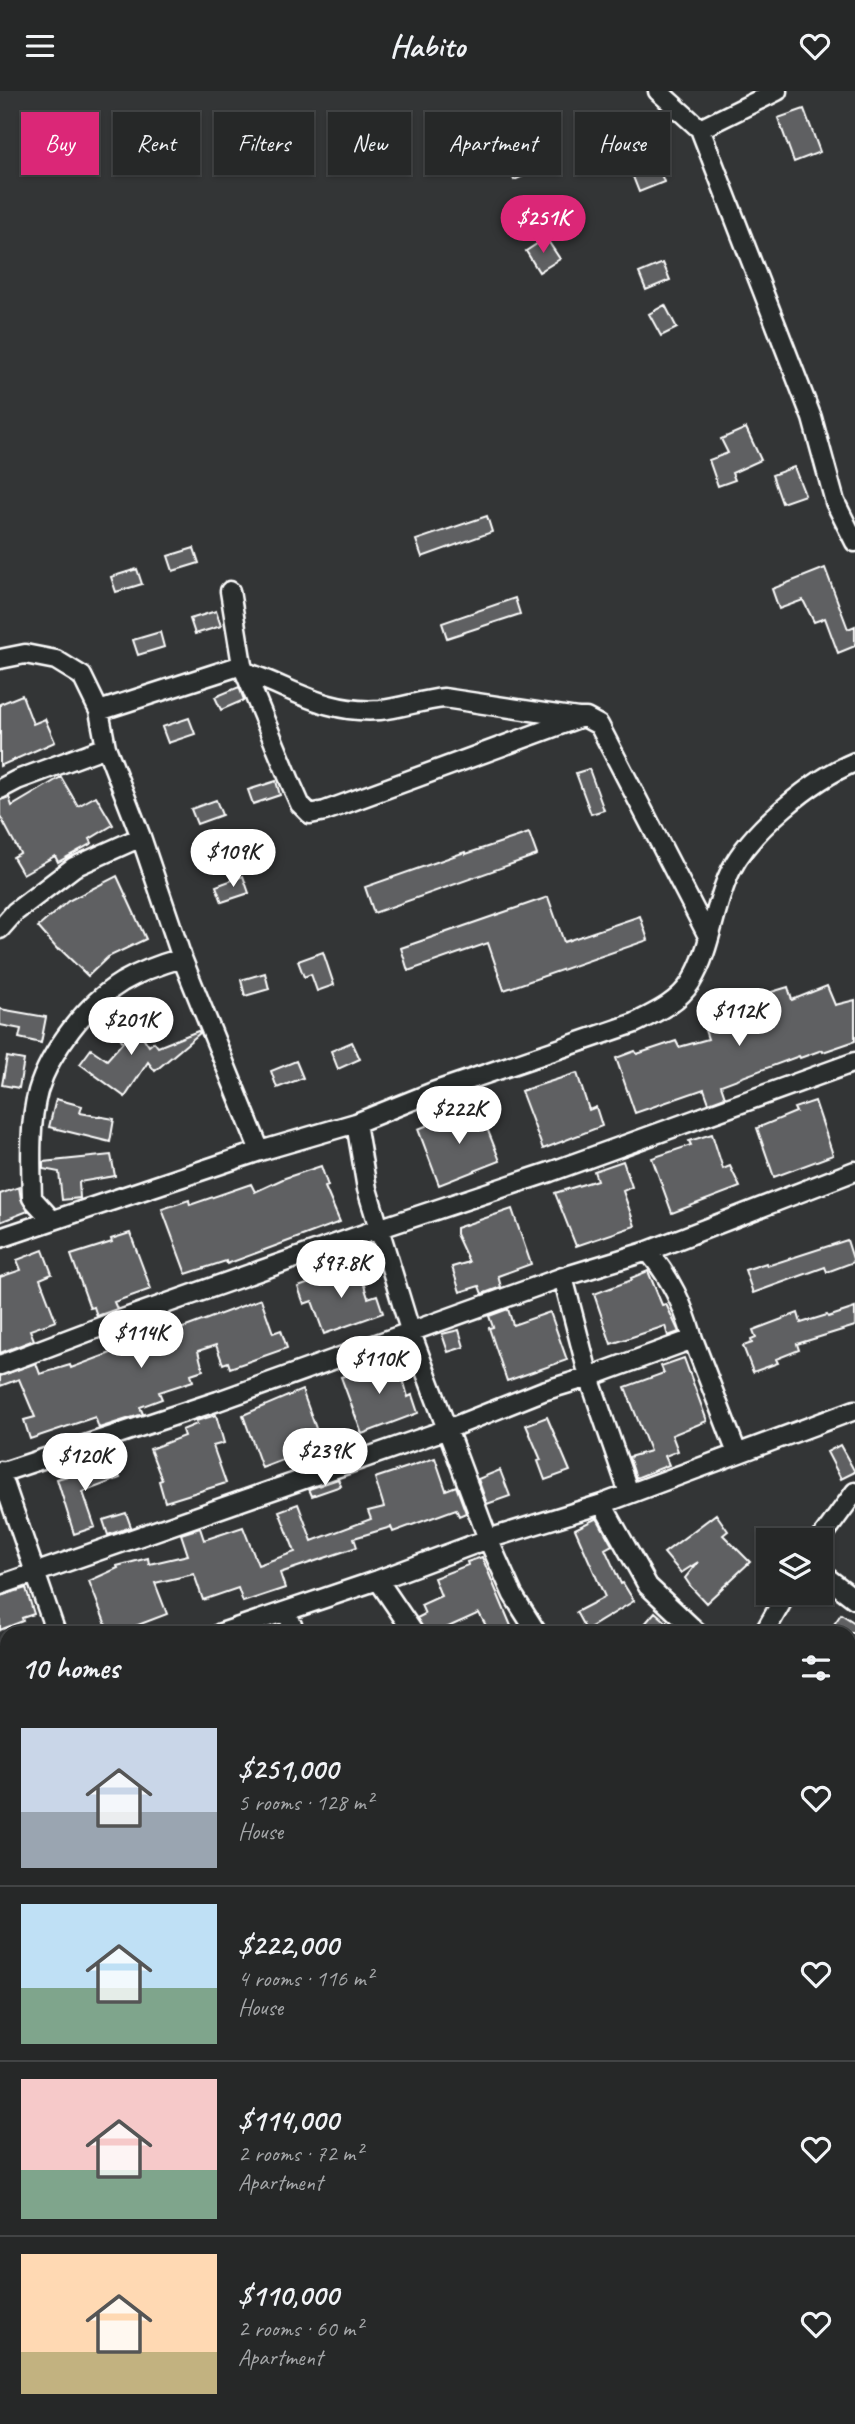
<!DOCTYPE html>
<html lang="en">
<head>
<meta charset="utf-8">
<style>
  :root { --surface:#262828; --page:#2e3030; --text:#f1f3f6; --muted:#a4a6a8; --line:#424445; --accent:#db2777 }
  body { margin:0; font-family:Caveat,sans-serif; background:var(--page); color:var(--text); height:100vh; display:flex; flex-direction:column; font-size:26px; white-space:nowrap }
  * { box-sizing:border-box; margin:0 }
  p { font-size:23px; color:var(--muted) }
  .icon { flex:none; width:38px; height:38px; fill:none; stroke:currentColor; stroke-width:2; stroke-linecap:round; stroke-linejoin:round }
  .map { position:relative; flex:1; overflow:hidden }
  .sheet { position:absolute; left:0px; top:1535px; width:856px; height:800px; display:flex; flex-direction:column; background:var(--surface); border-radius:21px 21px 0 0; box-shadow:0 2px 5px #0004,0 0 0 2px var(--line) }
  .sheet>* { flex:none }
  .guide { position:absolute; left:21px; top:21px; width:814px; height:63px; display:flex; gap:14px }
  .tools { position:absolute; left:756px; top:1437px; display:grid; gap:14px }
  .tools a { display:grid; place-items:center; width:77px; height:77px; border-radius:0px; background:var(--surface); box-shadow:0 2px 5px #0004,0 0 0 2px var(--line); font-size:35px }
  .price { position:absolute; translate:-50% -60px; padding:0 16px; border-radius:24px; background:#fff; color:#222; font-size:23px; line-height:46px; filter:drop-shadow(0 2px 4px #0008) }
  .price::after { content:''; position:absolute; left:50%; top:42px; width:21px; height:16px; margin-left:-10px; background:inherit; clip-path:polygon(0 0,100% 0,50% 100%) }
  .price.on { background:var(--accent); color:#fff }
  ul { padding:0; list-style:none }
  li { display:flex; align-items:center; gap:21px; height:175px; padding:0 21px }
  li+li { border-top:2px solid var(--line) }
  li span { display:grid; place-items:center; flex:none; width:196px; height:140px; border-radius:0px; color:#555 }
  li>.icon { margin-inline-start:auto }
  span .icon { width:84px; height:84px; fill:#fffc; stroke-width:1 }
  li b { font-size:30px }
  h2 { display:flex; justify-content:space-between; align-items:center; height:84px; padding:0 21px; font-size:30px }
  .tag { padding:0 24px; border-radius:0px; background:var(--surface); box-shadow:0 2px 5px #0004,0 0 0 2px var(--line); font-size:24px; line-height:63px }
  .tag.on { background:var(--accent); color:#fff }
  header { display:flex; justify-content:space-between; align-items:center; height:91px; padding:0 21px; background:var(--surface); font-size:32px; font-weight:600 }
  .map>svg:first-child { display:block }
</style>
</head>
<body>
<header><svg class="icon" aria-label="menu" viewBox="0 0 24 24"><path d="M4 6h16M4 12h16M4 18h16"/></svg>Habito<svg class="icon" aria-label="heart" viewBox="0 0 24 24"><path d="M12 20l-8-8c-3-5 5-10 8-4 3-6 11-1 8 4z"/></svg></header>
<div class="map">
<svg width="855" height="2333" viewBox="0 0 855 2333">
  <rect width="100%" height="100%" fill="#333536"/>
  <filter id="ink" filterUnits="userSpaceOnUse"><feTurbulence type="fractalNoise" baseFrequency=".0143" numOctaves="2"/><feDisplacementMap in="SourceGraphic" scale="14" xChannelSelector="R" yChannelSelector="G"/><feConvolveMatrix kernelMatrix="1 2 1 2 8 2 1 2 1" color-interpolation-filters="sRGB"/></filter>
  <g filter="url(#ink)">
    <path fill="#5f6162" stroke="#fff" stroke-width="2" d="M660 18 667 37 640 47 633 27Z
      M804 18 820 61 794 71 778 27Z
      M648 50 664 91 639 101 623 60Z
      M519 53 531 82 514 89 502 60Z
      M546 147 560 168 539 181 526 160Z
      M663 172 670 189 646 199 639 182Z
      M665 214 677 237 661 245 649 223Z
      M746 337 761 369 732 382 735 389 718 395 709 369 728 362 721 348Z
      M794 376 805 404 782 412 772 384Z
      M487 425 492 441 422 466 416 449Z
      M194 457 199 472 173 480 168 465Z
      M825 477 848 538 855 535V555L838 562 825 527 814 531 803 509 779 518 772 498Z
      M137 478 142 493 116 501 111 486Z
      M515 507 520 523 447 547 442 532Z
      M216 520 221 535 195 543 190 528Z
      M160 541 164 556 138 564 133 549Z
      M239 596 244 609 221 619 215 606Z
      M22 604 33 633 45 628 55 651 0 675V613Z
      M189 627 195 643 168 652 162 636Z
      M589 678 604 719 591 723 576 682Z
      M61 686 78 715 96 705 113 734 90 748 92 752 58 771 55 765 23 783 13 766 20 762 0 725V709L9 706 12 715Z
      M276 690 280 704 253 713 248 699Z
      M216 709 222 724 197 733 191 718Z
      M529 742 537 764 374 822 365 796 465 761 466 763Z
      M117 785 146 848 108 866 88 885 60 858 58 859 38 836 68 810Z
      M243 785 249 802 222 811 216 795Z
      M548 806 564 851 640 825 648 849 504 899 488 852 408 880 401 857Z
      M323 861 334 894 317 900 311 883 304 886 298 870Z
      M265 882 269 898 245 905 241 889Z
      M827 895 835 914 855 909V950L823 961 822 959 800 967 799 965 721 994 725 1006 709 1012 704 998 635 1022 616 967 635 960 637 963 676 950 679 956 708 948 705 939 752 922 748 908 788 896 792 909Z
      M0 918 46 926 41 952 19 947 21 938 0 934Z
      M128 924 149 955 154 951 158 956 198 940 200 942 155 980 148 971 125 1006 80 973 91 958 107 969 123 951 112 935Z
      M352 951 360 968 338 978 331 960Z
      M7 966 24 969 19 997 2 994Z
      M296 970 303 987 277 997 271 980Z
      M577 982 589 1019 596 1016 602 1035 543 1058 521 1000Z
      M56 1008 82 1015 80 1022 114 1028 110 1051 49 1036Z
      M815 1010 833 1064 774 1086 757 1037 796 1021 794 1017Z
      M479 1017 500 1070 439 1094 418 1038 438 1030 439 1033Z
      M712 1043 723 1078 730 1075 740 1096 672 1122 652 1067 691 1054 689 1050Z
      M111 1064 115 1085 79 1091 80 1107 62 1109 59 1081 43 1078V1071Z
      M623 1070 632 1096 623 1100 635 1135 576 1155 555 1102 597 1089 594 1080Z
      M321 1075 328 1095 325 1096 340 1131 227 1173 226 1170 186 1183 162 1118 189 1109 190 1114 251 1093 255 1101 285 1087Z
      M19 1096 21 1108 28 1120 0 1131V1103Z
      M512 1118 531 1173 498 1185 501 1196 482 1203 479 1195 460 1201 452 1176 469 1171 456 1143V1137Z
      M130 1142 151 1198 114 1211 117 1218 97 1225 94 1216 90 1217 71 1164 112 1151 111 1148Z
      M847 1149 854 1171 827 1181 825 1176 753 1202 745 1179 766 1172 767 1175Z
      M43 1159 52 1183 40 1188 56 1230 30 1239 34 1249 0 1262V1186L21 1179 17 1169Z
      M358 1175 368 1207 377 1204 383 1222 324 1243 312 1210 304 1213 298 1196Z
      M648 1180 662 1214 666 1213 679 1241 668 1245 665 1235 611 1253 594 1203 632 1189 631 1187Z
      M261 1208 273 1242 281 1239 287 1257 230 1277 228 1271 223 1273 216 1254 198 1260 203 1279 191 1283 193 1290 159 1301 162 1308 140 1316 143 1323 99 1337 95 1326 30 1348 24 1329 35 1326 19 1288 0 1295V1285L36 1272 40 1283 70 1274 71 1277 111 1262 105 1246 125 1239 132 1256Z
      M855 1217V1235L797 1253 799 1259 776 1268 778 1272 753 1281 743 1255 752 1252 751 1249 756 1247 753 1239 798 1222 801 1232 827 1224 828 1226Z
      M508 1218 513 1234 550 1221 567 1269 507 1290 489 1237 493 1236 489 1225Z
      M459 1239 464 1256 448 1261 442 1243Z
      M397 1266 408 1306 412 1304 418 1322 362 1343 341 1286 378 1274 377 1271Z
      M684 1267 707 1330 672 1344 678 1360 665 1365 669 1374 636 1387 629 1366 650 1360 625 1296 664 1282 661 1275Z
      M302 1299 322 1354 262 1377 243 1324Z
      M216 1324 224 1352 213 1355 226 1392 165 1411 159 1390 162 1389 150 1358 184 1345 182 1339 197 1333 196 1330Z
      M547 1326 570 1380 545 1389 538 1370 541 1369 526 1334Z
      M840 1354 855 1381 841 1388 827 1361Z
      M435 1367 446 1399 456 1395 466 1422 459 1425 456 1418 393 1441 391 1436 354 1447 357 1456 280 1482 285 1497 243 1511 238 1497 203 1509 194 1483 155 1492 167 1523 117 1542H109L89 1490 118 1477 117 1475 148 1467 149 1473 188 1464 181 1443 200 1437 204 1449 243 1436 258 1474 295 1461 279 1420 298 1413 312 1450 371 1428 368 1420 384 1416 375 1387Z
      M113 1368 120 1387 83 1401 95 1436 74 1443 57 1388 96 1377 95 1374Z
      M500 1379 510 1405 487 1413 478 1388Z
      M338 1388 341 1395 312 1405 309 1398Z
      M126 1422 131 1436 108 1444 103 1429Z
      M716 1423 728 1440 723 1444 750 1471 706 1512 691 1496 685 1487 698 1471 681 1482 664 1462Z
      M597 1427 612 1454 605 1458 621 1493 623 1492 634 1510 586 1539 576 1521 605 1506 575 1438Z
      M482 1466 514 1542H490L479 1522 435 1542H425L417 1527 425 1523 421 1514 441 1505 434 1487 468 1474 467 1471Z
      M26 1497 34 1523 22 1527 23 1530 0 1539V1505Z
      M655 1521 679 1542H637Z
      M841 1523 855 1532V1542H828Z"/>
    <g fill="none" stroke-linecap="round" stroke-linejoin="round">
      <defs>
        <path id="street" d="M658 0 700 38 812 327 835 411 855 451
          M700 38 777 0
          M230 500 242 574
          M0 568 25 563 56 569 82 585 99 620 106 656
          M245 581C293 597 325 623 380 619 401 617 422 609 444 607L578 627
          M99 620 242 574 292 695 300 713 310 723 325 720 579 627H586L599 634 709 847
          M0 698 17 689 106 656 141 746
          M0 838 15 821 74 776 141 746 182 867 260 1060
          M356 1032 367 1098 410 1239 488 1448 513 1504 537 1542
          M52 1129 32 1107C31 1073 29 1033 38 1000 50 960 86 913 122 891 141 880 161 873 182 867
          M0 1147 260 1060 356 1032 433 1001 635 932C655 922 679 911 691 891 712 857 713 815 731 779 751 739 813 688 855 671
          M648 1160C671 1188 683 1213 693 1248
          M563 1186 589 1286 629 1402
          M0 1274 111 1232 378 1138 550 1081 855 971
          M0 1380 56 1542
          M0 1382 218 1310 563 1186 648 1160 855 1080
          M602 1413 648 1495 698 1542
          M820 1449 855 1401
          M821 1482 855 1508
          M378 1489 414 1542
          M0 1494 445 1339 543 1300 589 1286 693 1248 737 1362
          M287 1521 295 1542
          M221 1542 378 1489 488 1448 602 1413 855 1319
          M764 1542 787 1502
          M0 1622 7 1619
          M849 1641 855 1646
          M849 1796 855 1801
          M849 1868 855 1862
          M849 1967 855 1976
          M849 2208 855 2239
          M849 2259 855 2258
          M654 2328 655 2333
          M766 2328V2333
          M313 2333 316 2328"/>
      </defs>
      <use href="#street" stroke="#fff" stroke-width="23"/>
      <use href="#street" stroke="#2a2d2e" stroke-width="18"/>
    </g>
  </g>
</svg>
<div class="tools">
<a><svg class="icon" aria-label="layers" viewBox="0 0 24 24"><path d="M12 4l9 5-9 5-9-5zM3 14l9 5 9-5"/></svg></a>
</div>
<b class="price on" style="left:543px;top:164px">$251K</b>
<b class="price" style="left:233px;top:798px">$109K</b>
<b class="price" style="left:739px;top:957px">$112K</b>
<b class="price" style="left:131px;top:966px">$201K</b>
<b class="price" style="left:459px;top:1055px">$222K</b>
<b class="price" style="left:341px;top:1209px">$97.8K</b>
<b class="price" style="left:141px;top:1279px">$114K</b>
<b class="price" style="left:379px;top:1305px">$110K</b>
<b class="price" style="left:325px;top:1397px">$239K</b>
<b class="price" style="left:85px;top:1402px">$120K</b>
<div class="guide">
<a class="tag on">Buy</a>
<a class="tag">Rent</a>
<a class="tag">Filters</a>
<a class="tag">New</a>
<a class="tag">Apartment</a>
<a class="tag">House</a>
</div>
<section class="sheet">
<h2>10 homes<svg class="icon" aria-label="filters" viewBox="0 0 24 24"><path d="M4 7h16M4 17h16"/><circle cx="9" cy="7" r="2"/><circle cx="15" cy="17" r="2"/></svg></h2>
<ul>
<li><span style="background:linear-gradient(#c9d6e8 60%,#9aa5b1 0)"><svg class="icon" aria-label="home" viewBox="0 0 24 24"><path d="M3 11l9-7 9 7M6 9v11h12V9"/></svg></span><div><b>$251,000</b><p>5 rooms · 128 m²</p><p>House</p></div><svg class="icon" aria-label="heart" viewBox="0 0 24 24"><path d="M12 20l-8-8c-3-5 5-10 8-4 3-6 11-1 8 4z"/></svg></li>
<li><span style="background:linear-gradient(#bfe0f5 60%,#7fa58c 0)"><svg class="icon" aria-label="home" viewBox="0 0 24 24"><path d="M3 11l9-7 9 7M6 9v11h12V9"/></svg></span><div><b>$222,000</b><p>4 rooms · 116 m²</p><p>House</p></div><svg class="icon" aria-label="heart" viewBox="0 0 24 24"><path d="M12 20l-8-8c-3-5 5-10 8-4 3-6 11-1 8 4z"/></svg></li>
<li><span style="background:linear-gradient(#f6c9c9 65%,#7fa58c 0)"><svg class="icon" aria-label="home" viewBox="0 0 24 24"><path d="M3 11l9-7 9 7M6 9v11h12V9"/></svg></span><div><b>$114,000</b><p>2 rooms · 72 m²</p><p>Apartment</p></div><svg class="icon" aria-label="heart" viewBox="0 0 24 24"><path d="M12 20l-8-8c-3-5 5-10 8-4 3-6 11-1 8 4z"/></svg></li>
<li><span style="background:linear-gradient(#ffd9b3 70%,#c2b280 0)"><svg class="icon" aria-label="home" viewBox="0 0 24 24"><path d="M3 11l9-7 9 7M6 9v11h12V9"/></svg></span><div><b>$110,000</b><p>2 rooms · 60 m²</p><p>Apartment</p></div><svg class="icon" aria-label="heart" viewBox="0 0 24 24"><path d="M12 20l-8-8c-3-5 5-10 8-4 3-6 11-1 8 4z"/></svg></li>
</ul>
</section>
</div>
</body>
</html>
